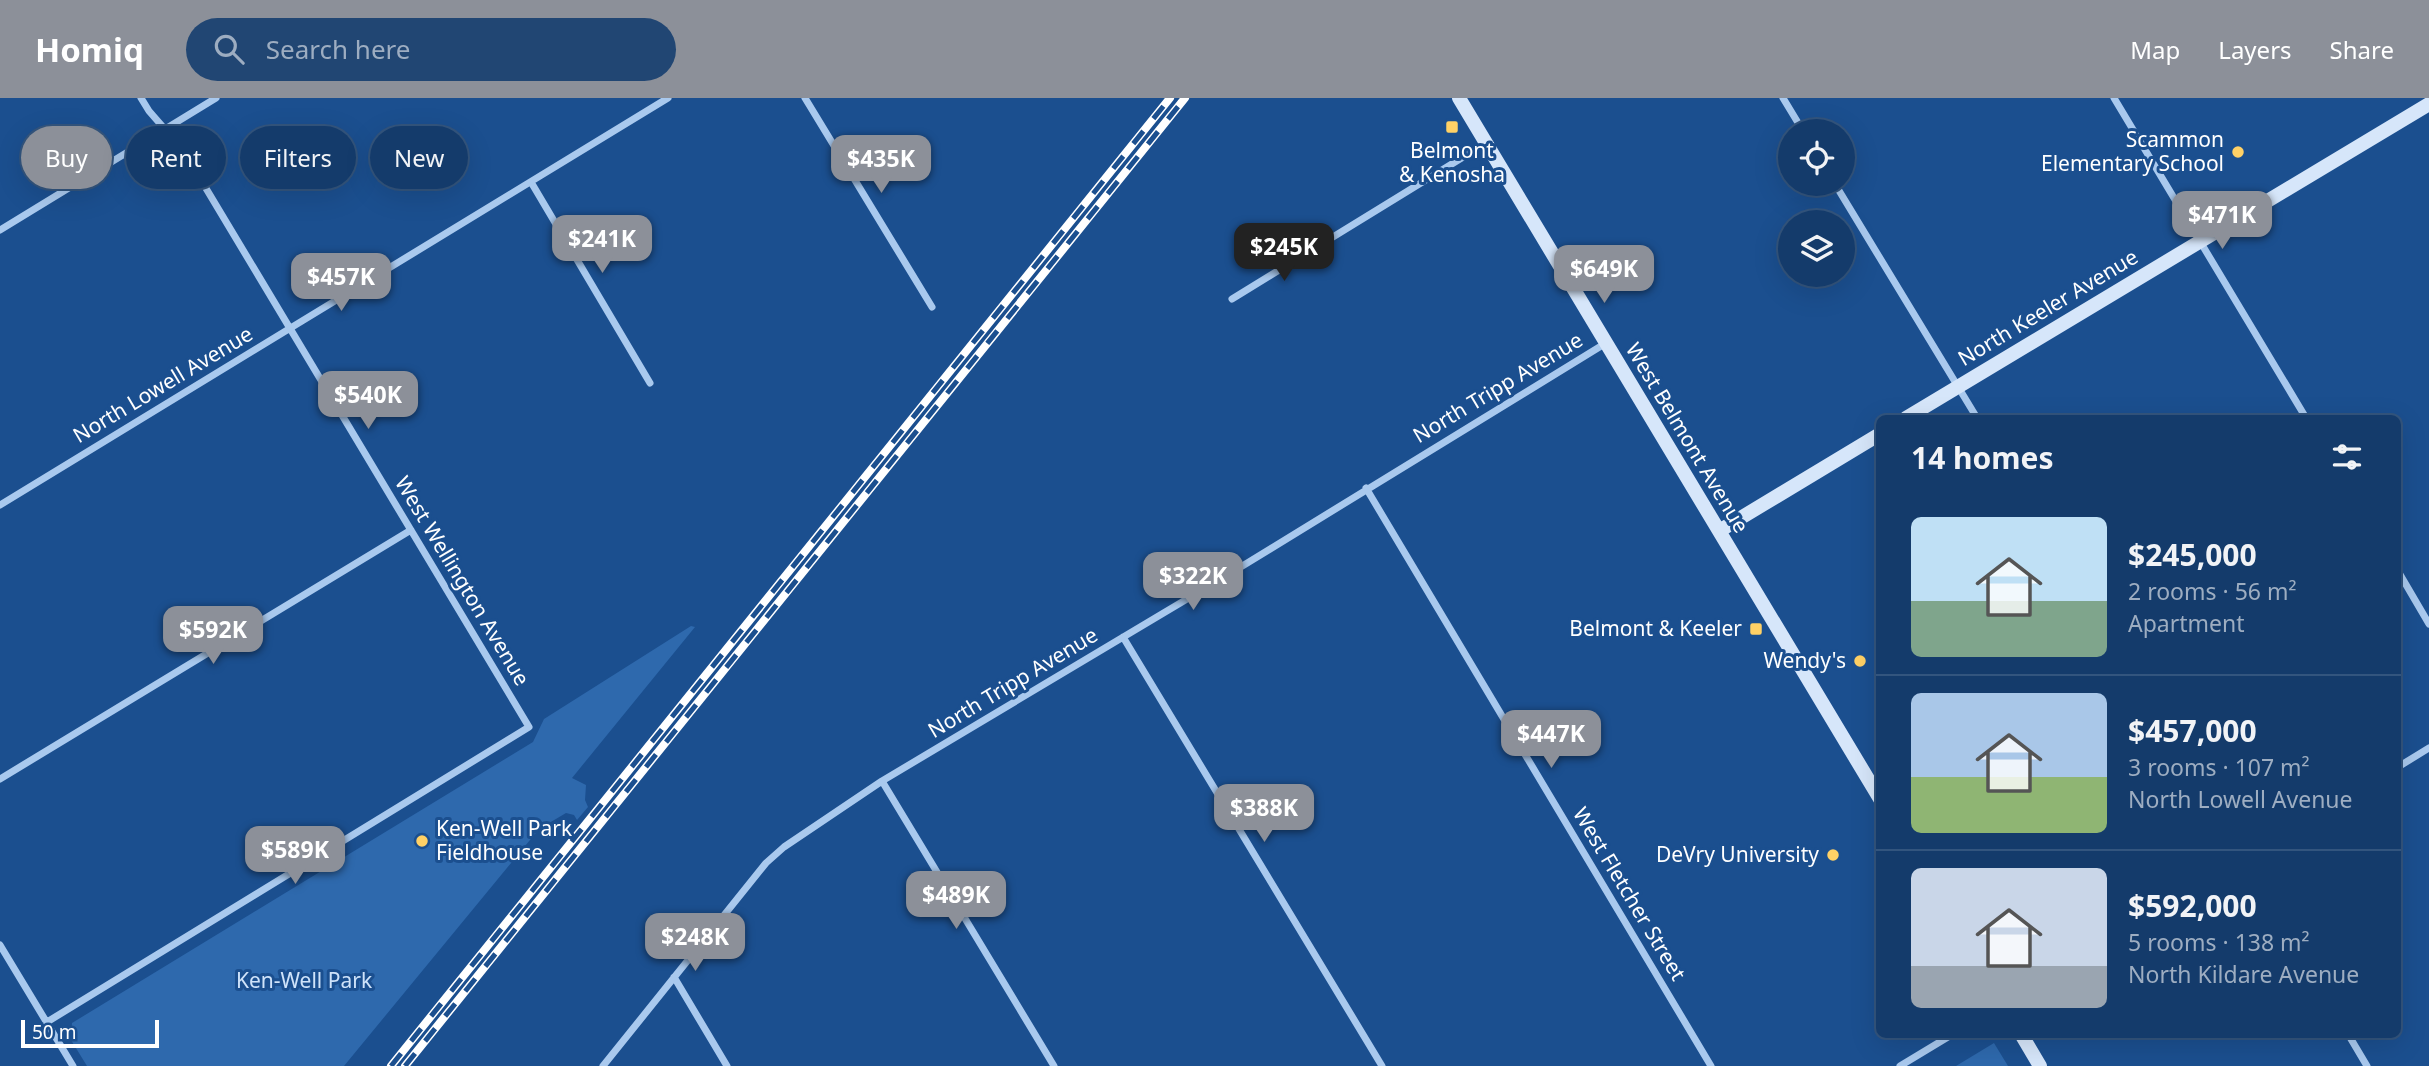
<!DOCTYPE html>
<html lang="en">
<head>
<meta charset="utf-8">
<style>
  :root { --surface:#143b6b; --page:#214673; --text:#f1f3f6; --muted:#9dadc1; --line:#33557e; --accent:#8c9099 }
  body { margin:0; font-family:"Noto Sans",sans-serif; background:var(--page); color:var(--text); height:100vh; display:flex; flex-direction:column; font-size:26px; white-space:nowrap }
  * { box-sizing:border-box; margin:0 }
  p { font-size:23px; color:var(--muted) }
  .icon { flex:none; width:38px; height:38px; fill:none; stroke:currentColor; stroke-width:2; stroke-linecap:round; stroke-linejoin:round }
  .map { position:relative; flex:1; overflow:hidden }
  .side { position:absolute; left:1876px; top:317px; width:525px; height:623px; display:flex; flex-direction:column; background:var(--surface); border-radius:10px; box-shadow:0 7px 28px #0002,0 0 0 2px var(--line) }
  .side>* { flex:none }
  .banner { position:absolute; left:21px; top:28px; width:665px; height:63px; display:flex; gap:14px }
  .buttons { position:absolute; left:1778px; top:21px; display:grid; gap:14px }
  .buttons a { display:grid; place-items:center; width:77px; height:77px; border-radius:50%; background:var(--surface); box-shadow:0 7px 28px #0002,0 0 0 2px var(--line); font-size:35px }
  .scale { position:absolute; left:21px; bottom:18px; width:138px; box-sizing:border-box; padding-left:7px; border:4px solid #fff; border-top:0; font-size:19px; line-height:24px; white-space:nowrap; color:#fff; -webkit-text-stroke:5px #1b4f8f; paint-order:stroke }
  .price { position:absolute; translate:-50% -60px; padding:0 16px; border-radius:14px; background:var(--accent); color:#fff; font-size:23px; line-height:46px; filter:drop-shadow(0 2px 4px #0008) }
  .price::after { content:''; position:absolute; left:50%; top:42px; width:21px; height:16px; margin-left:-10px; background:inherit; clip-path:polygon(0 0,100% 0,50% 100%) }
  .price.current { background:#222; color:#fff }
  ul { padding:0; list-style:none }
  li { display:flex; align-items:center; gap:21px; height:175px; padding:0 35px }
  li+li { border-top:2px solid var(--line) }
  li span { display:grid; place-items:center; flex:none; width:196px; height:140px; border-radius:10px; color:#555 }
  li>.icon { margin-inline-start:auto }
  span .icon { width:84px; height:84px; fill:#fffc; stroke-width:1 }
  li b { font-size:30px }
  h2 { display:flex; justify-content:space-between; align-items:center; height:84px; padding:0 35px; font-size:30px }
  .tag { padding:0 24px; border-radius:32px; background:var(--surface); box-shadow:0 7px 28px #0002,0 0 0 2px var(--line); font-size:24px; line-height:63px }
  .tag.current { background:var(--accent); color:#fff }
  header { display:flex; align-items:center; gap:42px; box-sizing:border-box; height:98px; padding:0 35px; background:var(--accent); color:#fff }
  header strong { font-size:33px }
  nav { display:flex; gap:38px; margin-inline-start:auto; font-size:24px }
  .search { width:490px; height:63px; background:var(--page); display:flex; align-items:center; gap:18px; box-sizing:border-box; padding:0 24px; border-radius:38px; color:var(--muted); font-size:26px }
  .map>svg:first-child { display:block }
</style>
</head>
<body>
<header>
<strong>Homiq</strong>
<div class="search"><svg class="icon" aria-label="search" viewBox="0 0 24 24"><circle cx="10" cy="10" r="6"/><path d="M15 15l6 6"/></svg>Search here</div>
<nav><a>Map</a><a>Layers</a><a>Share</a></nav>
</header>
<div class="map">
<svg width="2429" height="968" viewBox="0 0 2429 968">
  <rect width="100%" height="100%" fill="#1b4f8f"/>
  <path fill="#2e69ad" d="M691 528 695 529 572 680 586 687 585 702 588 709 577 722 574 717 566 715 539 731 344 968H87L71 942 72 925 533 644 544 621Z
    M1994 945 2008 968H1956Z"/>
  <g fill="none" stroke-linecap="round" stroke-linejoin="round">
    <path stroke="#a9c9ee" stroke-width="7" d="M805 0 932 209
      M1783 0 1803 33
      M2114 0 2306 320
      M531 84 650 285
      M1835 86 1977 320
      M0 132 216 0
      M1232 201 1486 45
      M1366 390 1711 968
      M0 407 668 0
      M2398 473 2429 526
      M1123 539 1382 968
      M2398 669 2429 650
      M0 681 411 432
      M882 683 1054 968
      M0 847 73 968
      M674 879 727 968
      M47 924 529 629 183 52 149 13 141 0
      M2348 936 2367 968
      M603 968 766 765 784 749 882 683 1244 467 1606 245
      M1900 968 1953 936"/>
    <path stroke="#d6e6fa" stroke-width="14" d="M1459 0 1880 701
      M1906 320 2429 6
      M1719 433 1880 336
      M2021 936 2040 968"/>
    <defs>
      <path id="rail" d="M391 968 1170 0
        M405 968 1185 0"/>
    </defs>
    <use href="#rail" stroke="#fff" stroke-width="8"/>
    <use href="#rail" stroke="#1b4f8f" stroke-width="5" stroke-dasharray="16" stroke-linecap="butt"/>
  </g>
  <g fill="#ffd166" stroke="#1b4f8f" stroke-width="2.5">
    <rect x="1445" y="22" width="14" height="14" rx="3.5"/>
    <circle cx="2238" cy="54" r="7"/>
    <rect x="1749" y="524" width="14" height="14" rx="3.5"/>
    <circle cx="1860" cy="563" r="7"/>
    <circle cx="422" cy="743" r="7"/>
    <circle cx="1833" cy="757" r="7"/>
  </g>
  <g text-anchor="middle" stroke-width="6" stroke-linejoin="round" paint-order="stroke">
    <g font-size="21" fill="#fff" stroke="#1b4f8f" text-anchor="end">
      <text x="2224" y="49">Scammon<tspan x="2224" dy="24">Elementary School</tspan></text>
      <text x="1452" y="60" text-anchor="middle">Belmont<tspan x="1452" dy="24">&amp; Kenosha</tspan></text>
      <text x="1742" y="538">Belmont &amp; Keeler</text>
      <text x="1846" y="570">Wendy's</text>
      <text x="436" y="738" text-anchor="start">Ken-Well Park<tspan x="436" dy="24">Fieldhouse</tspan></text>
      <text x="1819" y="764">DeVry University</text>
    </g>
    <g font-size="21" fill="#fff" stroke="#1b4f8f">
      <text transform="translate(2048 210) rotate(-31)" y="7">North Keeler Avenue</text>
      <text transform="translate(163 287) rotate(-31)" y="7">North Lowell Avenue</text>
      <text transform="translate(1498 290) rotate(-31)" y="7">North Tripp Avenue</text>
      <text transform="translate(1687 340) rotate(59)" y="7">West Belmont Avenue</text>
      <text transform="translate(462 483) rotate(59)" y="7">West Wellington Avenue</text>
      <text transform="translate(1013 585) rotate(-31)" y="7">North Tripp Avenue</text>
      <text transform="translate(1629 796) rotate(59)" y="7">West Fletcher Street</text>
    </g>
    <g font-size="21" fill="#cfe3fa" stroke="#1b4f8f">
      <text x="304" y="890">Ken-Well Park</text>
    </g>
  </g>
</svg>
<div class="buttons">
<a><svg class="icon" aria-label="locate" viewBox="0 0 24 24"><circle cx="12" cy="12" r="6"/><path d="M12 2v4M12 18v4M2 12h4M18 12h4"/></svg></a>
<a><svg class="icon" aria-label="layers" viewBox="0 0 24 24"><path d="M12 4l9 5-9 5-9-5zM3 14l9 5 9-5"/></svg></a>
</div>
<div class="scale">50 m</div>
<b class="price" style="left:881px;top:97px">$435K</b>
<b class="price" style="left:2222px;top:153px">$471K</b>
<b class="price" style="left:602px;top:177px">$241K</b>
<b class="price current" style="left:1284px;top:185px">$245K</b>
<b class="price" style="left:1604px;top:207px">$649K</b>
<b class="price" style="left:341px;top:215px">$457K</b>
<b class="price" style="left:368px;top:333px">$540K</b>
<b class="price" style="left:1193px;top:514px">$322K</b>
<b class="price" style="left:213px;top:568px">$592K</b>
<b class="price" style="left:1551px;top:672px">$447K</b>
<b class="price" style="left:1264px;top:746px">$388K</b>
<b class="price" style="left:295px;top:788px">$589K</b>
<b class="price" style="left:956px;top:833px">$489K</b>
<b class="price" style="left:695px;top:875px">$248K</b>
<div class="banner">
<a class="tag current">Buy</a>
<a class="tag">Rent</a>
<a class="tag">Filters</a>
<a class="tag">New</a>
</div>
<section class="side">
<h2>14 homes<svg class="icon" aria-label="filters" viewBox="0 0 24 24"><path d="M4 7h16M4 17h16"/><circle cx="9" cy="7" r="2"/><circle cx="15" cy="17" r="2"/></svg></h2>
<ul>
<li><span style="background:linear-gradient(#bfe0f5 60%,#7fa58c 0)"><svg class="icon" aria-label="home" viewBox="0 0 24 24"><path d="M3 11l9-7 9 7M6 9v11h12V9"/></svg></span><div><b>$245,000</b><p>2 rooms · 56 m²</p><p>Apartment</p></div></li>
<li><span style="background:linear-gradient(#a9c7e8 60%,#8fb573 0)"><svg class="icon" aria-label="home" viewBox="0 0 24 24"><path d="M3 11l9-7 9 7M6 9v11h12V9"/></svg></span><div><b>$457,000</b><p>3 rooms · 107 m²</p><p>North Lowell Avenue</p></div></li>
<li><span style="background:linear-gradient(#c9d6e8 70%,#9aa5b1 0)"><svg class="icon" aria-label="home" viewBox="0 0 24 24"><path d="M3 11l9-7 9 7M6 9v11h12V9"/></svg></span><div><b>$592,000</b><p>5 rooms · 138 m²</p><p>North Kildare Avenue</p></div></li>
</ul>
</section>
</div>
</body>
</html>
